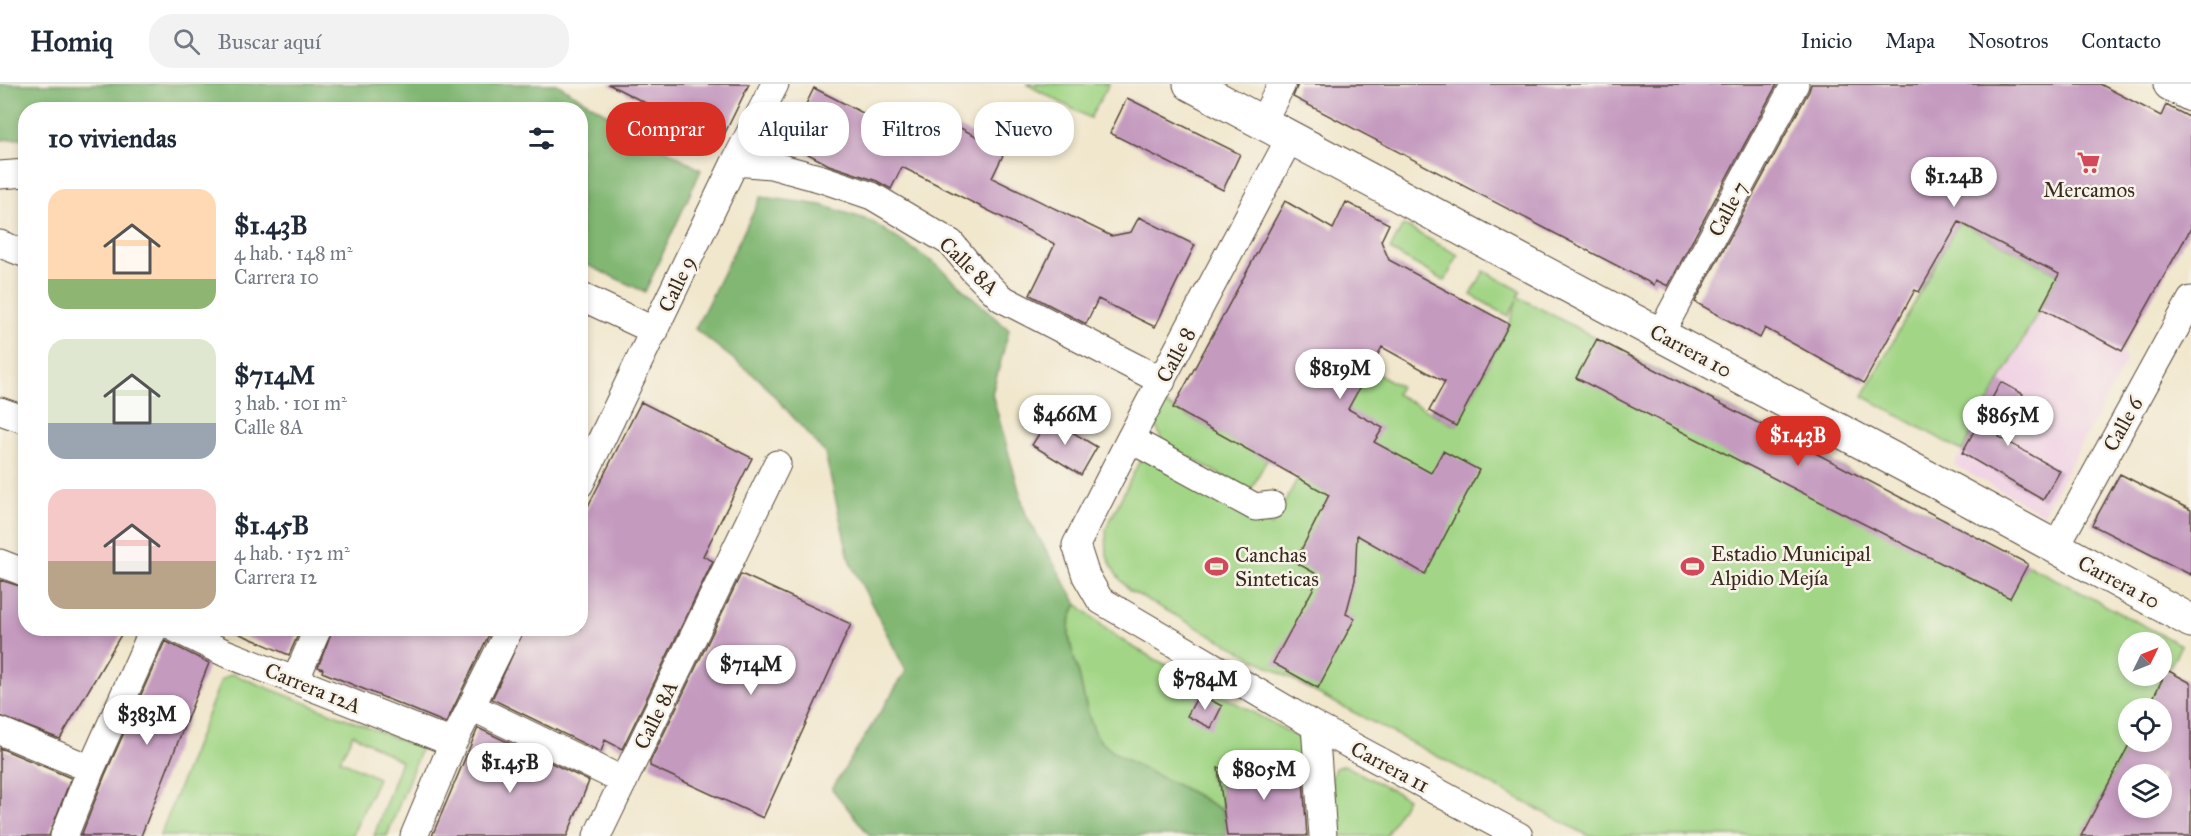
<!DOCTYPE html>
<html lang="es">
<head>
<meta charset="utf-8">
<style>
  :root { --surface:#fff; --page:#f2f2f3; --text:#1f2937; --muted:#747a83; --line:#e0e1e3; --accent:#d93025 }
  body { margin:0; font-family:"IM FELL Great Primer",serif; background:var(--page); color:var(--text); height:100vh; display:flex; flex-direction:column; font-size:22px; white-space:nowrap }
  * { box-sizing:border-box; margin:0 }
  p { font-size:20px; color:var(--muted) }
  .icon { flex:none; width:33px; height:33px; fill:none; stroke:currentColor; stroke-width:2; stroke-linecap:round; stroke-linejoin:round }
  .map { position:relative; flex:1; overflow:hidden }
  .drawer { position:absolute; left:18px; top:18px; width:570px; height:534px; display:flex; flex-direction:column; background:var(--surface); border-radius:24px; box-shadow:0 3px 9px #0003 }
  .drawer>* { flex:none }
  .top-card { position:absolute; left:606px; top:18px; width:570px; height:54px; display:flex; gap:12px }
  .needle { width:39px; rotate:47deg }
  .fabs { position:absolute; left:2118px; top:548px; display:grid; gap:12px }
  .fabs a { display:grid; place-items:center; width:54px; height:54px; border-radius:50%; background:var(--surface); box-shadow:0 3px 9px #0003; font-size:30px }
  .price { position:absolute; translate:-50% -51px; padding:0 14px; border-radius:21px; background:#fff; color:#222; font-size:20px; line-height:39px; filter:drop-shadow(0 2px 3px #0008) }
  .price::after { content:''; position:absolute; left:50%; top:36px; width:18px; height:14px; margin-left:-9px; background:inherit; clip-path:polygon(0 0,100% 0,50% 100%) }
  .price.active { background:var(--accent); color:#fff }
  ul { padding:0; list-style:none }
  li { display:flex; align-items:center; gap:18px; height:150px; padding:0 30px }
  li span { display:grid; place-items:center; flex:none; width:168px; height:120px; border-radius:18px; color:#555 }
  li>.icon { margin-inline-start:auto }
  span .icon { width:72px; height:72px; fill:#fffc; stroke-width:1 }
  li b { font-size:26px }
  h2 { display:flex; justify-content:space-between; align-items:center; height:72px; padding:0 30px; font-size:26px }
  .chip { padding:0 21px; border-radius:24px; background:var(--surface); box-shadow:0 3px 9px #0003; font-size:21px; line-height:54px }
  .chip.active { background:var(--accent); color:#fff }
  header { display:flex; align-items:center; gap:36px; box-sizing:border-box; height:84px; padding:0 30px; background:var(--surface); border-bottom:2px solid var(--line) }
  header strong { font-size:28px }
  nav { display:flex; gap:33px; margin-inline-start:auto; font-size:21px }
  .search { width:420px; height:54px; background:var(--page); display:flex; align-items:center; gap:15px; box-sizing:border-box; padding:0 21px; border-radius:24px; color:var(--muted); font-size:22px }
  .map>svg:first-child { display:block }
</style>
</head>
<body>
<header>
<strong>Homiq</strong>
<div class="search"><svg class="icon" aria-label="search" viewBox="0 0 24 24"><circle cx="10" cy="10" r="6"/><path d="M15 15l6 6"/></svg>Buscar aquí</div>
<nav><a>Inicio</a><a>Mapa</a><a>Nosotros</a><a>Contacto</a></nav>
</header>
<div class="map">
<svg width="2191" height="752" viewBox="0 0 2191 752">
  <rect width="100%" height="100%" fill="#f7f3e8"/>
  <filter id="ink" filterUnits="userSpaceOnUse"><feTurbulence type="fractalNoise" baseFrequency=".0167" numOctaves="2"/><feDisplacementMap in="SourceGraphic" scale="12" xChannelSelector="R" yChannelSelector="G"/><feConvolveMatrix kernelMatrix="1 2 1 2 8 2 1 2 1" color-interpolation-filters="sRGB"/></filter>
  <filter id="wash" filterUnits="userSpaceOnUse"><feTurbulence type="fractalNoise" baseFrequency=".008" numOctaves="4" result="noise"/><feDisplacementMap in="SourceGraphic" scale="24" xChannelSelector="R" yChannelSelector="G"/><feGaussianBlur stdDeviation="1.35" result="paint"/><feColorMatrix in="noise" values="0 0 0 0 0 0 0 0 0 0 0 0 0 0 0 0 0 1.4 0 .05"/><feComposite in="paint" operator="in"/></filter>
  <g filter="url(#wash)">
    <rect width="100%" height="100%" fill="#f1e7cd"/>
    <path fill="#f0d0e4" d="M2041 224 2122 267 2126 278 2043 430 1954 381Z"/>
    <path fill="#a2d686" stroke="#6e8052" stroke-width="1.5" fill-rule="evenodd" d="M1026 0H1109L1090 34Z
      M1959 138 2059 190 1962 367 1863 312Z
      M1403 141 1458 171 1445 197 1390 166Z
      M1484 187 1521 207 1518 213 2181 561 2148 624H2128V657H2131L2081 752H1589L1315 608 1129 506 1116 490 1107 472 1106 445 1142 372 1272 442 1330 334 1338 269 1400 302 1396 310 1456 342 1509 240 1517 216 1508 232 1471 211ZM2128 558H2162V591H2128Z
      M1165 320 1267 375 1250 408 1162 357 1155 339Z
      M1077 520 1106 545 1131 562 1300 654 1302 682 1219 684 1223 727C1210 719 1197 711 1183 704 1164 694 1106 670 1097 652 1087 633 1084 612 1079 591 1072 563 1061 547 1077 520Z
      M232 590 421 664 387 752H374L401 677 353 650 340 676 378 694 352 752H160L221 596Z
      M1344 681 1407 714 1386 752H1337L1331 695 1335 684Z"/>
    <path fill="#81b773" stroke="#5e7048" stroke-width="1.5" d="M0 0H557L701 86 645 208 581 178 580 26H26L25 54 0 56Z
      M761 113 821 121 871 137 937 181 1009 246 992 310 1026 431 1077 520C1061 547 1072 563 1079 591 1084 612 1087 633 1097 652 1106 670 1164 694 1183 704 1197 711 1210 719 1223 727L1227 752H870L832 705 906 587 850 478 825 369 760 296 695 245Z"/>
    <g id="blocks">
      <path fill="#c49abf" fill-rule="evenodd" d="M608 0H749L721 57Z
        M1298 0H1777L1668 202 1656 196 1654 201 1293 13Z
        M1811 0H2100L2161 32 2166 21 2191 34V144L2122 267 2041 224 2059 190 1959 138 1919 208 1915 206 1864 299 1765 244 1760 254 1695 218 1809 7Z
        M814 4 935 66 949 38 1005 67 992 94 1111 152 1131 148 1139 133 1195 161 1155 243 1098 215 1086 240 1030 211 1055 160 902 83 891 105 877 97 829 81 787 59Z
        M1127 14 1240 70 1223 106 1110 49Z
        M1285 117 1333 145 1346 118 1389 140 1381 157 1389 176 1509 240 1456 342 1429 327 1445 298 1382 263 1348 325 1383 344 1374 358 1431 389 1443 367 1479 386 1425 490 1357 451 1355 496 1346 530 1355 534 1318 604 1273 579 1320 492 1295 478 1329 411 1173 324Z
        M1597 255 2028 480 2010 514 1576 294Z
        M2001 298 2023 310 1999 353 2060 387 2043 416 1962 369Z
        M641 318 752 374 703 472 713 477 622 665 605 656 601 668 492 615 525 544H580V438Z
        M1049 334 1097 363 1081 391 1032 361Z
        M2120 390 2191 426V491L2092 441Z
        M741 490 851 540 763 734 650 682V678Z
        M0 496 26 504V544H125L60 655 0 632Z
        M226 544H301L289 571Z
        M333 544H492L446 639 322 588 323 585 318 583Z
        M165 557 209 579 141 752H81L105 691Z
        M2167 586 2191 599V752H2081L2131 657H2162V624H2148ZM2128 690H2162V723H2128Z
        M1199 610 1222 622 1211 644 1187 632Z
        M478 644 589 697 567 752H432Z
        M0 664 71 694 49 752H0Z
        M1302 682 1307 752H1227L1218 684Z"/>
    </g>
  </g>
  <g filter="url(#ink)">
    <use href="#blocks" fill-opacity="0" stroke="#564638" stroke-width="1.5"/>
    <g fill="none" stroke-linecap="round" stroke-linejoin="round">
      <defs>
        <path id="street" d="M1263 37 1282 0
          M1291 52 1130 355 1076 461 1086 492 1100 516 1315 642 1519 752
          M735 78 771 81 822 95 872 112 951 159 974 187 1001 214 1162 297
          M0 91 26 89
          M0 160 26 170
          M580 212 655 247
          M1660 250 1795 0
          M0 327 26 336
          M1130 355 1255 423 1272 421
          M580 400 735 78 775 0
          M2055 464 2191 216
          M0 479 26 489
          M174 544 223 568 453 659
          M295 597 318 544
          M472 623 624 697
          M1315 642 1323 752
          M0 647 91 685
          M64 752 91 685 154 544
          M414 752 453 659 510 544
          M597 752 777 380"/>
        <path id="secondary" d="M1190 0 1955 408 2191 537
          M2170 0 2191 11"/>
      </defs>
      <use href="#street" stroke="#564638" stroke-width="29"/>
      <use href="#secondary" stroke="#564638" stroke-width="35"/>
      <use href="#street" stroke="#fff" stroke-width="27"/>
      <use href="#secondary" stroke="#fff" stroke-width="33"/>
    </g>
  </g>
  <defs>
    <symbol id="supermarket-bare" viewBox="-9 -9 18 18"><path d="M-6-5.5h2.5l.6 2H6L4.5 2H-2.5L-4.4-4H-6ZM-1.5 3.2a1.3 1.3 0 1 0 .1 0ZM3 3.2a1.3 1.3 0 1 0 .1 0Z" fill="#d1495b" stroke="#f7f3e8" stroke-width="2.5" paint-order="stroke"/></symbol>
    <symbol id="stadium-bare" viewBox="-9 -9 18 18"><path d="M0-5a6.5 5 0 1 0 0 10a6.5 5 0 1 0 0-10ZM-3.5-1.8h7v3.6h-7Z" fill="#d1495b" stroke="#f7f3e8" stroke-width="2.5" paint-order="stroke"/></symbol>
  </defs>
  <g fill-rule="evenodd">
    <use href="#supermarket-bare" x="2072" y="62" width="33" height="33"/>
    <use href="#stadium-bare" x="1676" y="466" width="33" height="33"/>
    <use href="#stadium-bare" x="1200" y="466" width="33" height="33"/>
  </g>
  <g text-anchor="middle" stroke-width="5" stroke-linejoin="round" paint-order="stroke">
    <g font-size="21" fill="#3b2a1e" stroke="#f7f3e8" text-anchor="start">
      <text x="2089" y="113" text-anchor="middle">Mercamos</text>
      <text x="1711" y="477">Estadio Municipal<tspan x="1711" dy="24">Alpidio Mejía</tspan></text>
      <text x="1235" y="478">Canchas<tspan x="1235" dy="24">Sinteticas</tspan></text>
    </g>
    <g font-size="21" fill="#3b2a1e" stroke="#f7f3e8">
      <text transform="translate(1728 125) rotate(-62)" y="7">Calle 7</text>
      <text transform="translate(969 182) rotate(44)" y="7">Calle 8A</text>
      <text transform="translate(677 200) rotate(-65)" y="7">Calle 9</text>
      <text transform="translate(1691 267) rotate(28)" y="7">Carrera 10</text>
      <text transform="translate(1176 271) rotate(-62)" y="7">Calle 8</text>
      <text transform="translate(2123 340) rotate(-61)" y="7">Calle 6</text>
      <text transform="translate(2119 498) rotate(28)" y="7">Carrera 10</text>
      <text transform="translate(313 604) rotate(22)" y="7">Carrera 12A</text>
      <text transform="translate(656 631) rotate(-64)" y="7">Calle 8A</text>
      <text transform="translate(1390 683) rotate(28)" y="7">Carrera 11</text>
    </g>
  </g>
</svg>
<div class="fabs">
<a><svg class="needle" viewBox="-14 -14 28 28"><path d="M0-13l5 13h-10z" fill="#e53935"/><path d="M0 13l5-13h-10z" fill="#747a83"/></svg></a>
<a><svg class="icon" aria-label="locate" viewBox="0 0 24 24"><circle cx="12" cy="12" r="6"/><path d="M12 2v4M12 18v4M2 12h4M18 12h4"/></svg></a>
<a><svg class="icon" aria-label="layers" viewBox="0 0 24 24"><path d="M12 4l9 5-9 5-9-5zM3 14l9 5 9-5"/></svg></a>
</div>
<b class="price" style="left:1954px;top:124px">$1.24B</b>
<b class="price" style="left:1340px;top:316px">$819M</b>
<b class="price" style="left:1065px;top:362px">$466M</b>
<b class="price" style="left:2008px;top:363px">$865M</b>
<b class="price active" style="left:1798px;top:383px">$1.43B</b>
<b class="price" style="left:751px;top:612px">$714M</b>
<b class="price" style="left:1205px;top:627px">$784M</b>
<b class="price" style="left:147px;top:662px">$383M</b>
<b class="price" style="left:510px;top:710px">$1.45B</b>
<b class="price" style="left:1264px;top:717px">$805M</b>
<div class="top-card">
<a class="chip active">Comprar</a>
<a class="chip">Alquilar</a>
<a class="chip">Filtros</a>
<a class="chip">Nuevo</a>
</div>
<section class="drawer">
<h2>10 viviendas<svg class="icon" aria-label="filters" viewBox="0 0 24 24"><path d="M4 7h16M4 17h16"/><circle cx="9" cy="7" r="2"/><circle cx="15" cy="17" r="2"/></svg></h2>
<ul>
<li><span style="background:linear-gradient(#ffd9b3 75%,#8fb573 0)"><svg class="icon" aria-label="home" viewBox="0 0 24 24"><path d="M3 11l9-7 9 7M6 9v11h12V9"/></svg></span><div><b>$1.43B</b><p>4 hab. · 148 m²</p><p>Carrera 10</p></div></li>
<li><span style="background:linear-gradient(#dfe7d0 70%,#9aa5b1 0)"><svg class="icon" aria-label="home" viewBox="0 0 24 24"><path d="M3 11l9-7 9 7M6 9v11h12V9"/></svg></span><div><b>$714M</b><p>3 hab. · 101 m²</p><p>Calle 8A</p></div></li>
<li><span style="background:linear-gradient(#f6c9c9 60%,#b9a48a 0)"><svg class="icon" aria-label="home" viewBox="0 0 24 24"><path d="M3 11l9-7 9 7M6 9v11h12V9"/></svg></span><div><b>$1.45B</b><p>4 hab. · 152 m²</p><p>Carrera 12</p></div></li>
</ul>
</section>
</div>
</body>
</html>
